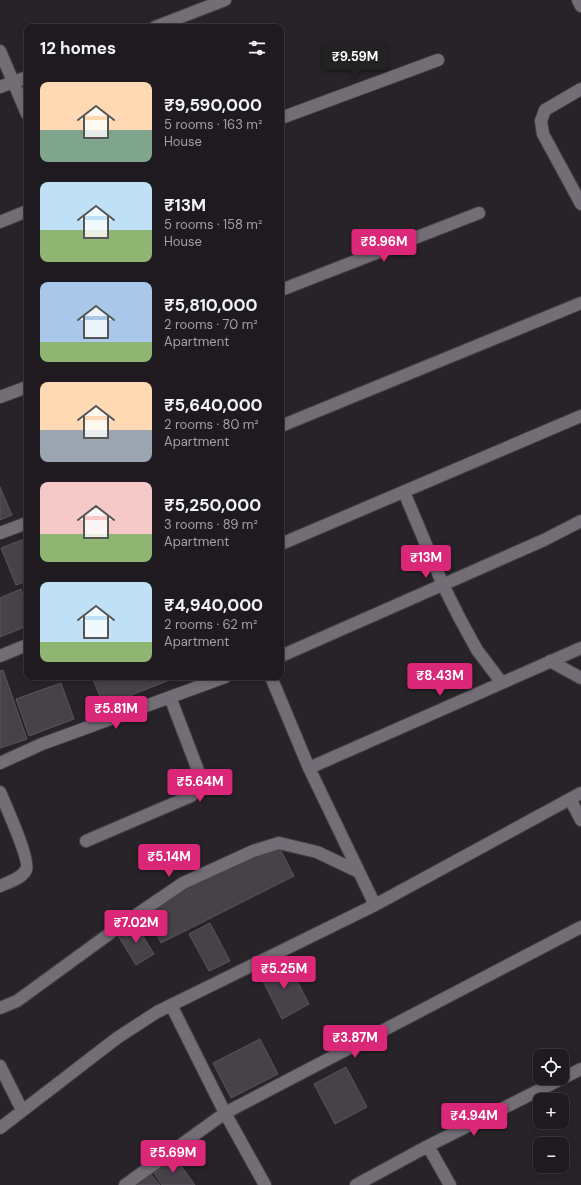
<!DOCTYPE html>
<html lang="en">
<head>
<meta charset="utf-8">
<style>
  :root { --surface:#1e1a1f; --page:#2b272c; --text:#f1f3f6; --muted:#a1a1a4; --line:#3c383d; --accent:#db2777 }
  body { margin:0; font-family:"DM Sans",sans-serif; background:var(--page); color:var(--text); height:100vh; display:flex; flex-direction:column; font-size:15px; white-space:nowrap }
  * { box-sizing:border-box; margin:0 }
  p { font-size:13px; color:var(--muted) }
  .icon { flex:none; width:22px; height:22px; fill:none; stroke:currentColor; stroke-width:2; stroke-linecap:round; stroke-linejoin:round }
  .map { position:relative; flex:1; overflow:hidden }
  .side { position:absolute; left:24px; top:24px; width:260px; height:656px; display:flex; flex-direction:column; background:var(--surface); border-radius:8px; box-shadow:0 2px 6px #0003,0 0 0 1px var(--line) }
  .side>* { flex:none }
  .tools { position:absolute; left:533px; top:1049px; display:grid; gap:8px }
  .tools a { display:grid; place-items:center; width:36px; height:36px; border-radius:8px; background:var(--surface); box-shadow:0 2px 6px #0003,0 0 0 1px var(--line); font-size:20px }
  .price { position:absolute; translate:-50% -34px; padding:0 9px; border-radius:4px; background:var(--accent); color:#fff; font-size:13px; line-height:26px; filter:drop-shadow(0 1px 2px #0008) }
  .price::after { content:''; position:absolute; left:50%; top:24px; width:12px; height:9px; margin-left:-6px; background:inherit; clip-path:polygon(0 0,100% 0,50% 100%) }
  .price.active { background:#222; color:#fff }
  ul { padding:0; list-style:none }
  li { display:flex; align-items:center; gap:12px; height:100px; padding:0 16px }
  li span { display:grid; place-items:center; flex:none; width:112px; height:80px; border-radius:8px; color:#555 }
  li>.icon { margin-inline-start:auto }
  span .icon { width:48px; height:48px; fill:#fffc; stroke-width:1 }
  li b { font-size:17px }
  h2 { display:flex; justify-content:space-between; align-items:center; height:48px; padding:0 16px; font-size:17px }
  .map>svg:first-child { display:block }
</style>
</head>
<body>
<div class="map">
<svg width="581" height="1185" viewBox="0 0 581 1185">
  <rect width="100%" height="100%" fill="#282329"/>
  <path fill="#474148" stroke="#5a555c" d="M0 487 12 515 0 520Z
    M27 538V581L16 585 1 548Z
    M21 589 27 605V626L0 637V598Z
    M3 670 27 739 0 748V671Z
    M92 677H177L104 706Z
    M61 683 74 719 29 736 16 699Z
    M279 847 294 876 161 943 147 913 172 894 247 857Z
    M135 923 154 954 136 965 117 934Z
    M210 923 230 961 209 971 189 934Z
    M287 961 309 1004 282 1019 260 975Z
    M260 1039 278 1074 231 1098 213 1063Z
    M346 1067 367 1107 335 1124 314 1084Z
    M174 1156 195 1185H162L154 1173Z
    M150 1173 160 1185H135Z"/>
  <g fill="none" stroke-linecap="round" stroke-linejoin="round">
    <defs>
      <path id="minor" d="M578 0 581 6
        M155 27 225 0
        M0 51 27 114
        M0 87 27 77
        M581 89 545 110 541 121 543 134 581 204
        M281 118 438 60
        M0 222 27 211
        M281 290 479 213
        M0 397 27 387
        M281 426 581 303
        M404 492 443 585 459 617 477 650 502 683
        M0 533 27 523
        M281 544 581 416
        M0 656 27 645
        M281 656 544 540 581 521
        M550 661 581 678
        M271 677 309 768 375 905
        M0 763 42 744 225 677
        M309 768 581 648
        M0 792C5 804 31 861 26 870 21 879 9 882 0 886
        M570 799 581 820
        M86 841 191 796 198 789 201 778 170 697
        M171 1005 225 1113 265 1185
        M0 1008 17 1001 120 926 183 883 253 851 279 843 317 852 359 872
        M0 1066 22 1110
        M0 1128 117 1038 157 1012 375 905 581 793
        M428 1146 450 1185
        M125 1185 225 1113 581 927
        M356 1185 428 1146 581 1069"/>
    </defs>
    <use href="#minor" stroke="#454146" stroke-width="14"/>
    <use href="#minor" stroke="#736e75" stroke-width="12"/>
  </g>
</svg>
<div class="tools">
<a><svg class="icon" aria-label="locate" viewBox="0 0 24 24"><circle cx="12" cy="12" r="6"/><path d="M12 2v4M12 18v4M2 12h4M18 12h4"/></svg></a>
<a>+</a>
<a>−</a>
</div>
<b class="price active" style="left:355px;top:78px">₹9.59M</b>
<b class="price" style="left:384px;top:263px">₹8.96M</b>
<b class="price" style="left:426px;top:579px">₹13M</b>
<b class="price" style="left:440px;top:697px">₹8.43M</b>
<b class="price" style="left:116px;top:730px">₹5.81M</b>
<b class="price" style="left:200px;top:803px">₹5.64M</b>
<b class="price" style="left:169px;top:878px">₹5.14M</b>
<b class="price" style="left:136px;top:944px">₹7.02M</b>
<b class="price" style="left:284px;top:990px">₹5.25M</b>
<b class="price" style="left:355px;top:1059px">₹3.87M</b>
<b class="price" style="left:474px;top:1137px">₹4.94M</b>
<b class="price" style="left:173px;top:1174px">₹5.69M</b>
<section class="side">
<h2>12 homes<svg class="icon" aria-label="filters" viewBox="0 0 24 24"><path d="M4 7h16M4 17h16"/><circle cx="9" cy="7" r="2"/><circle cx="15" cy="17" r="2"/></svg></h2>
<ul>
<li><span style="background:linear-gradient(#ffd9b3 60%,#7fa58c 0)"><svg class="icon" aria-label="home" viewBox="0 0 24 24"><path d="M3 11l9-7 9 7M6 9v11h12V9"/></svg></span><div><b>₹9,590,000</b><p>5 rooms · 163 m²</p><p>House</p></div></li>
<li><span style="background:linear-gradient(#bfe0f5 60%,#8fb573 0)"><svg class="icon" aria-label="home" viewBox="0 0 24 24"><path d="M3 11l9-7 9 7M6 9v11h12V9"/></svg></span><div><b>₹13M</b><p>5 rooms · 158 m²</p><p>House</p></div></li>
<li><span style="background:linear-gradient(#a9c7e8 75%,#8fb573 0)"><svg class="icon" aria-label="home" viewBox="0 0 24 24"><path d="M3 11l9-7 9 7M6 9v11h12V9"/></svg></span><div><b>₹5,810,000</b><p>2 rooms · 70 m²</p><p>Apartment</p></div></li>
<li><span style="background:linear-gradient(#ffd9b3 60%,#9aa5b1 0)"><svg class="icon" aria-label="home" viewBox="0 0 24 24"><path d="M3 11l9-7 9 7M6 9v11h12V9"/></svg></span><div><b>₹5,640,000</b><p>2 rooms · 80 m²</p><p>Apartment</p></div></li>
<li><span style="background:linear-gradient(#f6c9c9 65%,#8fb573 0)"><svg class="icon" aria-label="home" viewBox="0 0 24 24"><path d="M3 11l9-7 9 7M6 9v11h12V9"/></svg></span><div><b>₹5,250,000</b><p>3 rooms · 89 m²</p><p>Apartment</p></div></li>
<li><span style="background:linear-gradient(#bfe0f5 75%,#8fb573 0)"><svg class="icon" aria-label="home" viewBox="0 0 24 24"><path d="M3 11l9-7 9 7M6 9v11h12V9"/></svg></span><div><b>₹4,940,000</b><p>2 rooms · 62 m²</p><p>Apartment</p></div></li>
</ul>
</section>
</div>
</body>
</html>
